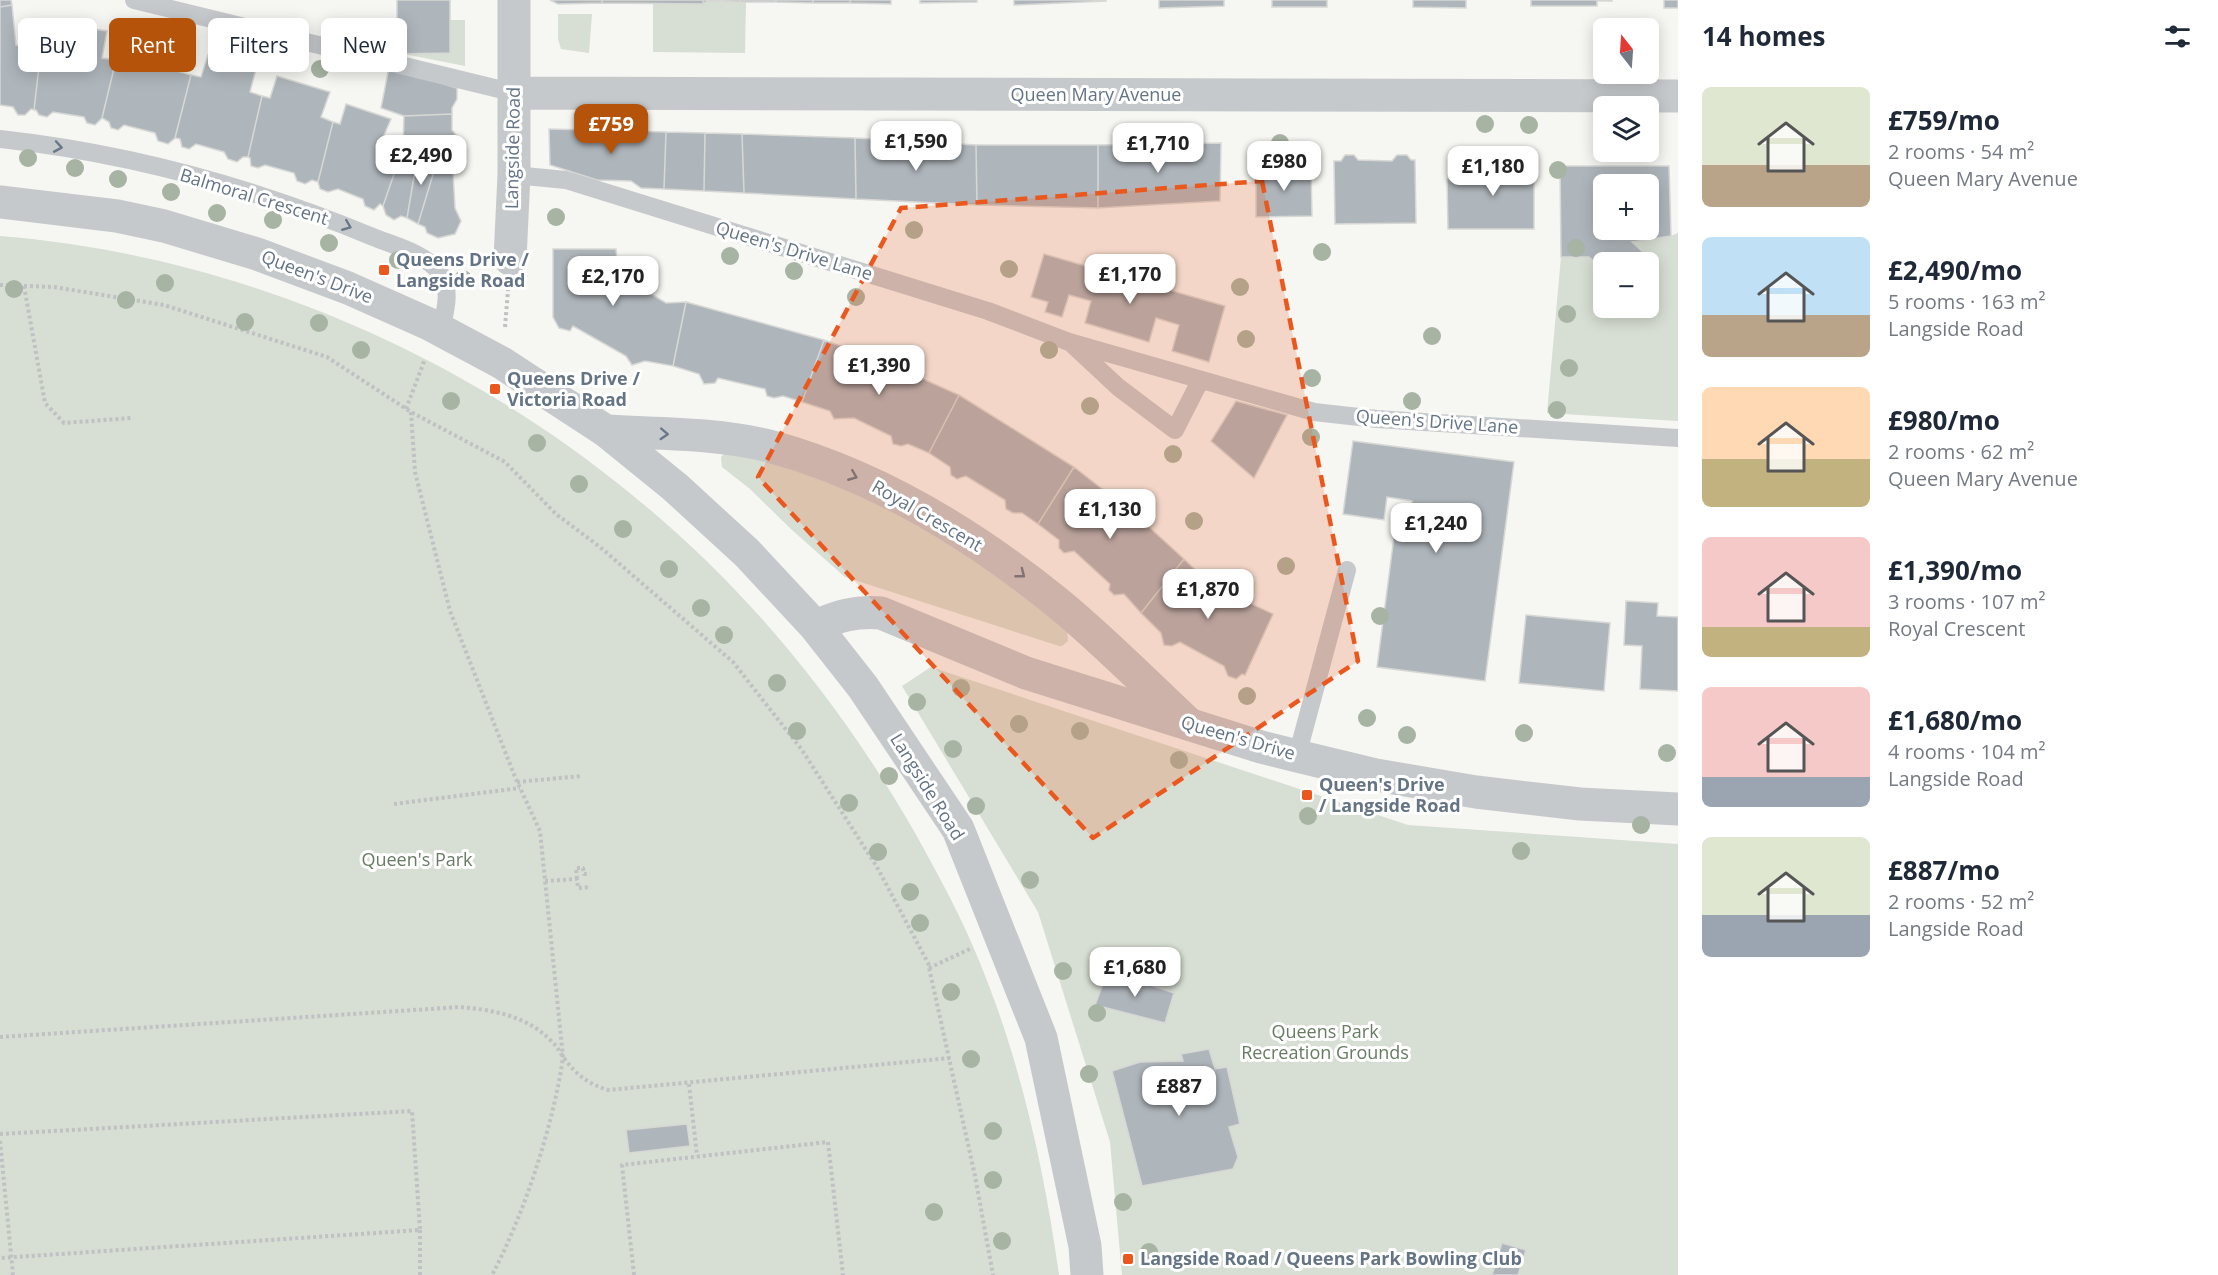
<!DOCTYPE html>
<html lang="en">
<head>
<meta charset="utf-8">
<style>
  :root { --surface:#fff; --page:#f2f2f3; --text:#1f2937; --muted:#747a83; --accent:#b45309 }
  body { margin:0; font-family:"Open Sans",sans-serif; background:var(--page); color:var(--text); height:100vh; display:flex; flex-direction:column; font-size:22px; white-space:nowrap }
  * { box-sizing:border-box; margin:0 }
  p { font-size:20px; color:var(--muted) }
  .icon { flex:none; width:33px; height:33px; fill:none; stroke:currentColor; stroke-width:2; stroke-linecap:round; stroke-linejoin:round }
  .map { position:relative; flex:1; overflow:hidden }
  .details { display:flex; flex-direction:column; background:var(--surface); width:540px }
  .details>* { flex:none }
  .banner { position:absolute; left:18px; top:18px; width:570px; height:54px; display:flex; gap:12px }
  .needle { width:39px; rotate:343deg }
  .buttons { position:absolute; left:1593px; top:18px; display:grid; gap:12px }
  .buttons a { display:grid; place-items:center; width:66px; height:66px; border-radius:9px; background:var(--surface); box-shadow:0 3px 15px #0003; font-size:30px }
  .price { position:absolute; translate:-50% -51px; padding:0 14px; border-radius:12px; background:#fff; color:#222; font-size:20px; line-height:39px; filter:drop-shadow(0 2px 3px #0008) }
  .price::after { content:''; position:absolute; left:50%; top:36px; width:18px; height:14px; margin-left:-9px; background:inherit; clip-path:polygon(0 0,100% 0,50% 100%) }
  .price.current { background:var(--accent); color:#fff }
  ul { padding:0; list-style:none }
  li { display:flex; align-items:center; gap:18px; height:150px; padding:0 24px }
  li span { display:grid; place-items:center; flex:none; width:168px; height:120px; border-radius:9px; color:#555 }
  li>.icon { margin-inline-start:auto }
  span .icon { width:72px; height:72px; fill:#fffc; stroke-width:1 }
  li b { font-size:26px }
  h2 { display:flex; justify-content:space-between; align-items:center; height:72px; padding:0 24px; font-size:26px }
  .tag { padding:0 21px; border-radius:9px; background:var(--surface); box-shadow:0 3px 15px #0003; font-size:21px; line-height:54px }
  .tag.current { background:var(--accent); color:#fff }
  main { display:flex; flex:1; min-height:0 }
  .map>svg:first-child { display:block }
</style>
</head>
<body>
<main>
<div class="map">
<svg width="1678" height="1275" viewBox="0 0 1678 1275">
  <rect width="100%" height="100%" fill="#f6f6f2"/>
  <path fill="#d7ded3" d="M707 1 746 2 745 53 653 52V4H701Z
    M558 14H592L589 53 561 49 558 39Z
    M449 20H465V66L404 54 450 53Z
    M1678 233V421L1547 413 1561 257H1589L1603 271 1604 308H1648V262H1639L1646 255 1632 242 1671 236Z
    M0 236C226 254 450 347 626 490 744 584 841 703 915 833 939 876 962 918 980 963 1021 1063 1044 1168 1059 1275H0Z
    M725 453C741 457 758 459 774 463 878 494 986 558 1067 630L1068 641 1062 646H1059L845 577 792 530 750 489 722 467 721 457Z
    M931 667 1408 825 1678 844V1275H1122L1110 1142 1038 912 902 686Z"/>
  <path fill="#afb6bb" stroke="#d7d8d5" stroke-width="1.5" fill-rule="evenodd" d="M0 0H11L12 5 0 7Z
    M397 0H450V53L397 54Z
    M550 0H602V3L558 4Z
    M602 0H703V4L602 3Z
    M703 0H740V2L707 1 703 4Z
    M740 0H776V2H740Z
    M776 0H813V3L776 2Z
    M813 0H850V3H813Z
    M850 0H891V4L850 3Z
    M920 0H977V2L920 3Z
    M1014 0H1106V1L1014 5Z
    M1159 0H1224V6L1159 8Z
    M1272 0H1327V7H1272Z
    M1413 0H1466V8L1413 7Z
    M1531 0H1612V1H1597V6H1531Z
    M1664 0H1678V8H1664Z
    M12 5 16 45 41 49 34 110 31 109 25 115H18L13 107 0 105V7Z
    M50 23 107 31 102 58 116 60 102 118 95 125 87 123 84 117 53 112 47 117 39 115 36 110H34L41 49 52 51 56 25Z
    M135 38 184 49 177 71 191 75 175 138 168 144 158 141 155 133 124 125 118 130 111 128 109 122 102 118 116 60 128 62Z
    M208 55 256 69 250 92 262 96 248 157H243L237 162 228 159 224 152 196 144 189 149 182 147 180 139 175 138 191 75 201 77Z
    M389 67 457 88V99L452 108V114L404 116 381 108Z
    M277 76 330 92 321 117 333 122 318 182 312 180 305 184 297 181 294 173 265 165 258 168 251 166 250 158 248 157 262 96 270 98Z
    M346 104 391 119 382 140 403 148 383 206 380 204 374 210 365 206 363 199 338 189 328 192 320 189 318 182 333 122 340 124Z
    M452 114V130L458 137V145L453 148V154L458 158H431L403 148 404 116Z
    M549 129 666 132 664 189 641 188 631 181 597 180 550 165Z
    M666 132 705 133 704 191 664 189Z
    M705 133 742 134 744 193 704 191Z
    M742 134 855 138 856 199 744 193Z
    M855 138 976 145 977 205 856 199Z
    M1221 143 1220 201 1098 208V145Z
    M976 145H1098V208L977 205Z
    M403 148 418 153 407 218 401 216 394 220 386 215 383 206Z
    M418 153 431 158H438L418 224 407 218Z
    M1345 155H1354L1358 160 1392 161 1397 155H1407L1411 160H1415L1416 223 1335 224 1334 161H1341Z
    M438 158H458L457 168 453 172 455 208 461 221 455 234 438 238 427 233 425 227 418 224Z
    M1534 161V229H1448L1447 179 1466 178V162Z
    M1560 166H1669L1671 236 1632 242 1646 255 1639 262H1604V271L1589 257H1561ZM1604 184H1648V230H1604Z
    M1256 167H1311L1312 216 1256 217Z
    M553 249H616L618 274 666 303 686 302 673 366 645 361 632 365 626 356 573 326 570 331 559 328 553 317Z
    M1044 254 1225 306 1209 362 1172 351 1179 325 1156 318 1149 342 1085 323 1091 301 1069 295 1062 317 1045 312 1048 302 1031 297Z
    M686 302 824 340 802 402 783 396 774 398 767 396 765 389 718 378 715 383 704 384 699 374 673 366Z
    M824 340 885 362 959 395 929 453 908 444 901 446 893 444 891 436 854 418 834 419 830 411 802 402Z
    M959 395 1074 467 1038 524 1022 513H1013L1006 509 1005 500 966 476 957 479 951 475 950 467 929 453Z
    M1236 401 1287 415 1254 478 1211 441Z
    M1353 441 1514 462 1485 681 1377 667 1395 529 1408 531 1412 501 1387 497 1384 520 1343 514Z
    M1074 467 1138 517 1184 559 1141 613 1124 594 1114 595 1109 590 1110 584 1074 551 1064 553 1059 548V540L1038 524Z
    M1184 559 1211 585 1273 614 1245 675 1242 674 1236 679 1228 676 1224 666 1180 642 1172 646 1164 645 1161 633 1141 613Z
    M1626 601 1658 603 1657 616 1678 617V691L1640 689 1642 646 1624 645Z
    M1526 615 1610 623 1604 691 1519 683Z
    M1115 973 1174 993 1165 1023 1095 1005 1106 976Z
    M1209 1049 1215 1069 1227 1067 1240 1124 1229 1127 1238 1157 1233 1169 1142 1186 1112 1071 1140 1062 1183 1061 1181 1054Z
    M687 1124 690 1146 629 1153 626 1130Z
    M1502 1243 1526 1250 1518 1275H1492Z"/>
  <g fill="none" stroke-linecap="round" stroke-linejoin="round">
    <path stroke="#bfc1c3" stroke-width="4" stroke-dasharray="3 3" stroke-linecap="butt" d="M0 285 54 287 164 305 327 357 411 412 505 462 556 514 600 547 733 662 802 750 877 867 928 963 975 1176 993 1275
      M24 286 45 403 64 423 131 418
      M505 327 508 290
      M406 409 425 359
      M411 412 415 472 450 611 515 777 540 831 563 1057C554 1123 524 1215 492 1275
      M517 782 581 776
      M394 804 520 788
      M577 879 576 868H583L584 874H590
      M545 881 577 879 578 888 591 887
      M929 968 972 948
      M0 1037 460 1007C493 1010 529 1016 553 1043 558 1047 560 1053 564 1058 576 1075 589 1084 608 1090L950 1058
      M689 1084 697 1156
      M0 1134 412 1111 420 1230 0 1258
      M0 1141 13 1275
      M420 1275V1230
      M634 1275 622 1165 828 1142 843 1275"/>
    <path stroke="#c6c9cc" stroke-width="18" d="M134 0 515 93
      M0 139C127 153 255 188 373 237 395 246 425 253 440 273 452 289 445 312 441 330
      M514 175 566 180 988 311 1069 342 1314 412 1377 419 1678 438
      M1073 345 1118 387 1175 430 1200 381
      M1297 756 1347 570"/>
    <path stroke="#c6c9cc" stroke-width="33" d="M515 93 1678 96
      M510 259 514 175V0
      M606 431C660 434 717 433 769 446 877 475 973 534 1059 604 1104 641 1146 684 1189 724"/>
    <path stroke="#c6c9cc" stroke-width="33" d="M0 202 117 216 164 226 257 254 348 288 429 324 502 363 606 431 675 487 747 553 815 626 863 687 958 829 1041 1038 1085 1246 1087 1275
      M815 626C839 616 854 611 881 613L1026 673 1261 747 1297 756 1376 775 1476 792 1580 804 1678 809"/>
  </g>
  <g fill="#a7b3a3">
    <circle cx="240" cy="49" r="9"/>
    <circle cx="320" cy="69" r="9"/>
    <circle cx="1485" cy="124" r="9"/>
    <circle cx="1529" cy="125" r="9"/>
    <circle cx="1280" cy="143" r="9"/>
    <circle cx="28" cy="158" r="9"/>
    <circle cx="75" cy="168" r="9"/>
    <circle cx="1558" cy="170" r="9"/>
    <circle cx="118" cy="179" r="9"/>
    <circle cx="171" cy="192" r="9"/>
    <circle cx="217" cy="213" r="9"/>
    <circle cx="556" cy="217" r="9"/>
    <circle cx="273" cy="220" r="9"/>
    <circle cx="914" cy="230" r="9"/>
    <circle cx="329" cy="243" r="9"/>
    <circle cx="1576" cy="248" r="9"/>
    <circle cx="1322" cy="252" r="9"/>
    <circle cx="730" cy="256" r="9"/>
    <circle cx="398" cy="260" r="9"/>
    <circle cx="1009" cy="269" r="9"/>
    <circle cx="794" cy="271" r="9"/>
    <circle cx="463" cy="279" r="9"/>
    <circle cx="165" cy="283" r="9"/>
    <circle cx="1240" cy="287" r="9"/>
    <circle cx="14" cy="289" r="9"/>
    <circle cx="856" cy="297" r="9"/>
    <circle cx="126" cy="300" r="9"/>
    <circle cx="1567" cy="314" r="9"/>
    <circle cx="245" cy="322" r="9"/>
    <circle cx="319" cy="323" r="9"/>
    <circle cx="1432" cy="336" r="9"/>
    <circle cx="1246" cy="339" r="9"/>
    <circle cx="361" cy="350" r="9"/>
    <circle cx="1049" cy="350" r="9"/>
    <circle cx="1569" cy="368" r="9"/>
    <circle cx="1312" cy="378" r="9"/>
    <circle cx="451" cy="401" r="9"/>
    <circle cx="1412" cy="401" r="9"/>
    <circle cx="1090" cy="406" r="9"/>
    <circle cx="1557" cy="410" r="9"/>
    <circle cx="1311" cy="437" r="9"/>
    <circle cx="537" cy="443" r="9"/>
    <circle cx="1173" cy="454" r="9"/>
    <circle cx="579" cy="484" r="9"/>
    <circle cx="1194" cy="521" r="9"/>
    <circle cx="623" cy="529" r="9"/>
    <circle cx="1286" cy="566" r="9"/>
    <circle cx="669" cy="569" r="9"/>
    <circle cx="701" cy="608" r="9"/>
    <circle cx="1380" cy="616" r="9"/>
    <circle cx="724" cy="635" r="9"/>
    <circle cx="777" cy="683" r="9"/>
    <circle cx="961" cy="688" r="9"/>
    <circle cx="1247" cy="696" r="9"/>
    <circle cx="917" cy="702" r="9"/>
    <circle cx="1367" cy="718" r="9"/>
    <circle cx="1019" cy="724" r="9"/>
    <circle cx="797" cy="731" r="9"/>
    <circle cx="1080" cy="731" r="9"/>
    <circle cx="1524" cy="733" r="9"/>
    <circle cx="1407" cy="735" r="9"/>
    <circle cx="953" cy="749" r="9"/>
    <circle cx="1667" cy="753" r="9"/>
    <circle cx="1179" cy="760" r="9"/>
    <circle cx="889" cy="776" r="9"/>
    <circle cx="849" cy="803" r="9"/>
    <circle cx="976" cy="806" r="9"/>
    <circle cx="1308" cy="816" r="9"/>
    <circle cx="1641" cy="825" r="9"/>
    <circle cx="1521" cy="851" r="9"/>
    <circle cx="878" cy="852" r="9"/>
    <circle cx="1030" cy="880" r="9"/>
    <circle cx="910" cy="892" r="9"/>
    <circle cx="920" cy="923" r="9"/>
    <circle cx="1063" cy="971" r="9"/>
    <circle cx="951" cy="992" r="9"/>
    <circle cx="1097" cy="1013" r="9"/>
    <circle cx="971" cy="1059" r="9"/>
    <circle cx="1089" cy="1074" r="9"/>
    <circle cx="1150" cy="1082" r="9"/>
    <circle cx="993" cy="1131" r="9"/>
    <circle cx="993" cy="1180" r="9"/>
    <circle cx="1123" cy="1202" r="9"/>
    <circle cx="934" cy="1212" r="9"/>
    <circle cx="1002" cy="1241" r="9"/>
    <circle cx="1149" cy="1252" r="9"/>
  </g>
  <defs><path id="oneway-chevron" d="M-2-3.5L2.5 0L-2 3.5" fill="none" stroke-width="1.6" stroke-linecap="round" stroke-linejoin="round" transform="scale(1.5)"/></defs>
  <g stroke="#697889">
    <use href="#oneway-chevron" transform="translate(58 147) rotate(10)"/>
    <use href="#oneway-chevron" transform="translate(347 226) rotate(22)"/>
    <use href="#oneway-chevron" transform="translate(664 434) rotate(3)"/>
    <use href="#oneway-chevron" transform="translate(853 476) rotate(22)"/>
    <use href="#oneway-chevron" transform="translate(1021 574) rotate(38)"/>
  </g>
  <path fill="#eb581e" fill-opacity="0.2" stroke="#eb581e" stroke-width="4.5" stroke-dasharray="12 8" stroke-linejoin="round" d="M1262 181 1358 661 1093 838 758 477 901 208Z"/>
  <g fill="#eb581e" stroke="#fff" stroke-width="2">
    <rect x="378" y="264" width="12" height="12" rx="3"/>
    <rect x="489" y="383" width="12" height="12" rx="3"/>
    <rect x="1301" y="789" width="12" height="12" rx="3"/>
    <rect x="1122" y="1253" width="12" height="12" rx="3"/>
  </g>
  <g text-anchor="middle" stroke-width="6" stroke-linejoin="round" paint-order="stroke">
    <g font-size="18" fill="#647485" stroke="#fff">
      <text x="1096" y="101">Queen Mary Avenue</text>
      <text transform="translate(513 148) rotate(-89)" y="6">Langside Road</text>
      <text transform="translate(254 197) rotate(17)" y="6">Balmoral Crescent</text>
      <text transform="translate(794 251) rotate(17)" y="6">Queen's Drive Lane</text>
      <text transform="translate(317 277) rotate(21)" y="6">Queen's Drive</text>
      <text transform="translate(1437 422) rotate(4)" y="6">Queen's Drive Lane</text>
      <text transform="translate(927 516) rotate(30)" y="6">Royal Crescent</text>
      <text transform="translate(1238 738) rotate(16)" y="6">Queen's Drive</text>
      <text transform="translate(927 787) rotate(58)" y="6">Langside Road</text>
    </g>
    <g font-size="18" font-weight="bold" fill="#647485" stroke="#fff" text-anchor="start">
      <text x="396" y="266">Queens Drive /<tspan x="396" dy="21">Langside Road</tspan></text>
      <text x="507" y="385">Queens Drive /<tspan x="507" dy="21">Victoria Road</tspan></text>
      <text x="1319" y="791">Queen's Drive<tspan x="1319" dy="21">/ Langside Road</tspan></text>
      <text x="1140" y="1265">Langside Road / Queens Park Bowling Club</text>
    </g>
    <g font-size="18" fill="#677c63" stroke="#fff">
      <text x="417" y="866">Queen's Park</text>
      <text x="1325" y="1038">Queens Park<tspan x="1325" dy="21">Recreation Grounds</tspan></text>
    </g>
  </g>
</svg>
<div class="buttons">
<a><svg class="needle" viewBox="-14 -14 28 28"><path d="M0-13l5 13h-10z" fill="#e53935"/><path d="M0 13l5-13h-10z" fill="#747a83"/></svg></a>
<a><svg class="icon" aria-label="layers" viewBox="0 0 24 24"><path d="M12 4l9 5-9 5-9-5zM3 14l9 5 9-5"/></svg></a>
<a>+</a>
<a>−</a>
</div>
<b class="price current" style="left:611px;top:155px">£759</b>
<b class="price" style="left:916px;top:172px">£1,590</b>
<b class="price" style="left:1158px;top:174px">£1,710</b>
<b class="price" style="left:421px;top:186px">£2,490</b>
<b class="price" style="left:1284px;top:192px">£980</b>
<b class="price" style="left:1493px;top:197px">£1,180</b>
<b class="price" style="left:1130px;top:305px">£1,170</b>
<b class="price" style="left:613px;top:307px">£2,170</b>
<b class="price" style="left:879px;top:396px">£1,390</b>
<b class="price" style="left:1110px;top:540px">£1,130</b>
<b class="price" style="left:1436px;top:554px">£1,240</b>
<b class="price" style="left:1208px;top:620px">£1,870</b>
<b class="price" style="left:1135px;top:998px">£1,680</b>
<b class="price" style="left:1179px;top:1117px">£887</b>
<div class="banner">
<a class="tag">Buy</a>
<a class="tag current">Rent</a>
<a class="tag">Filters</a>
<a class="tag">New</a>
</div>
</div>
<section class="details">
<h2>14 homes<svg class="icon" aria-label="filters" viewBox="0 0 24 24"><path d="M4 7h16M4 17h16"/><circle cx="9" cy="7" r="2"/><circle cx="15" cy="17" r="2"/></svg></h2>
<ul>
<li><span style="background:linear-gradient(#dfe7d0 65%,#b9a48a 0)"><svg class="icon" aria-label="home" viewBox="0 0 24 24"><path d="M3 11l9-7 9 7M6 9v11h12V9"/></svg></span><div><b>£759/mo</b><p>2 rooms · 54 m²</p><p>Queen Mary Avenue</p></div></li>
<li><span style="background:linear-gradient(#bfe0f5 65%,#b9a48a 0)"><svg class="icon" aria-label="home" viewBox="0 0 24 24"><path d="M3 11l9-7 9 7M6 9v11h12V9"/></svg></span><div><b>£2,490/mo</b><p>5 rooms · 163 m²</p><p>Langside Road</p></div></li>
<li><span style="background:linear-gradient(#ffd9b3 60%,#c2b280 0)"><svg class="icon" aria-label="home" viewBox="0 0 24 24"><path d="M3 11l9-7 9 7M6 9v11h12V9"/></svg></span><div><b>£980/mo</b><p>2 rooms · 62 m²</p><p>Queen Mary Avenue</p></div></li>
<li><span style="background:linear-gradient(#f6c9c9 75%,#c2b280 0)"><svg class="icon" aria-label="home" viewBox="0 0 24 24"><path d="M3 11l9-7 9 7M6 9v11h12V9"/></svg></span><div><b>£1,390/mo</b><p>3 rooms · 107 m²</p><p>Royal Crescent</p></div></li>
<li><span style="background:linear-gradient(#f6c9c9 75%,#9aa5b1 0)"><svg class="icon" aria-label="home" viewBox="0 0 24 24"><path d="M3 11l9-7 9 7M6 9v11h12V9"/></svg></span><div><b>£1,680/mo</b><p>4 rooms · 104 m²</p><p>Langside Road</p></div></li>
<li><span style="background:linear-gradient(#dfe7d0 65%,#9aa5b1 0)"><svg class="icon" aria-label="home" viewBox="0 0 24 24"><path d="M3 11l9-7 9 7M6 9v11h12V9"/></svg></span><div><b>£887/mo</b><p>2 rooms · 52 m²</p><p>Langside Road</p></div></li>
</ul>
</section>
</main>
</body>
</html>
